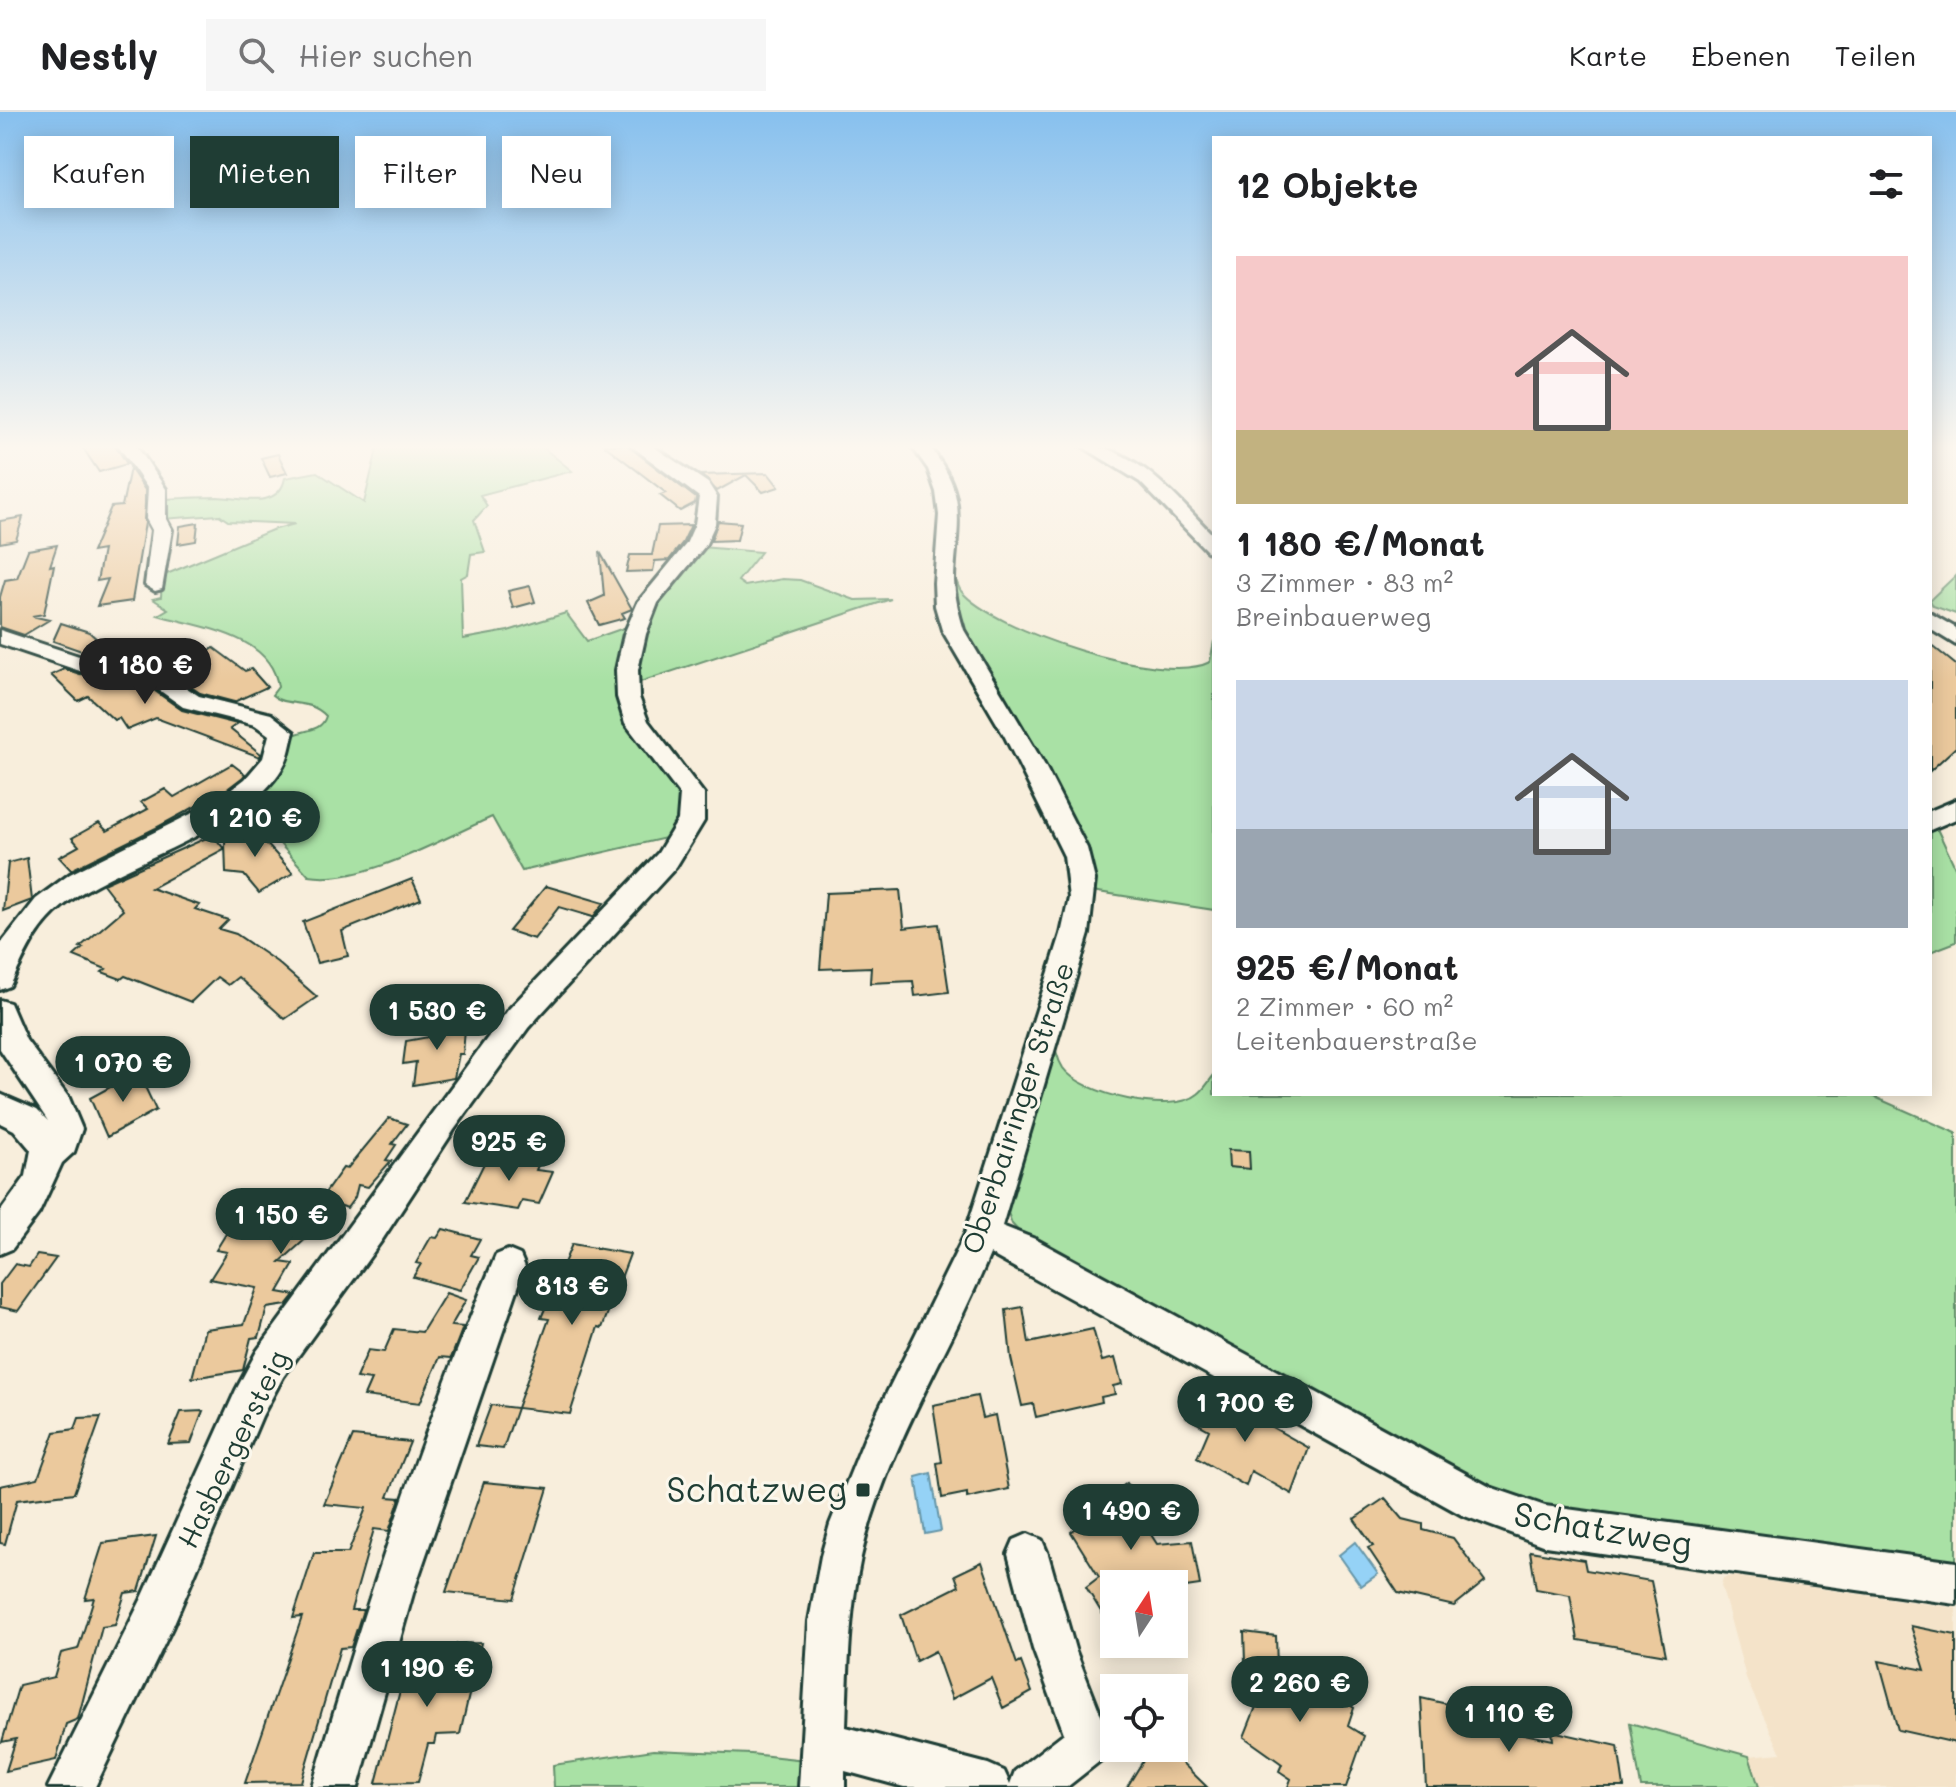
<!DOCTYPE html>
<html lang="de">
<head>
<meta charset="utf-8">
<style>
  :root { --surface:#fff; --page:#f6f6f6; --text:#202124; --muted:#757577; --line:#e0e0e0; --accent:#1f3d34 }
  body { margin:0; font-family:Mali,sans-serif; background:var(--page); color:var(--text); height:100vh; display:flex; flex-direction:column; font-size:30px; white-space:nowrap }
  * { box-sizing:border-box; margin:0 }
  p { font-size:26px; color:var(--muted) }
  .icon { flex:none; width:44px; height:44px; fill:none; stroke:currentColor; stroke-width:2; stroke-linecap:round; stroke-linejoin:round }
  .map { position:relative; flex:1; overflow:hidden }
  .details { position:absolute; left:1212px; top:24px; width:720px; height:960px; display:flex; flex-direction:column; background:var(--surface); border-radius:0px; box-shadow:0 4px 20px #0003 }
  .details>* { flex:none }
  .guide { position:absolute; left:24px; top:24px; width:760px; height:72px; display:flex; gap:16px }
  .needle { width:52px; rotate:12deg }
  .fabs { position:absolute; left:1100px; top:1458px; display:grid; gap:16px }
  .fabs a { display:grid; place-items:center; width:88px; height:88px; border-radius:0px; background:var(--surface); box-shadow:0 4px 20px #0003; font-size:40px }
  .price { position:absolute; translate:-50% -68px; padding:0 18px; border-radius:28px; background:var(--accent); color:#fff; font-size:26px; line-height:52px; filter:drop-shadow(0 2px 4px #0008) }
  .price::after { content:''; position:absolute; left:50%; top:48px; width:24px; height:18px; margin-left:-12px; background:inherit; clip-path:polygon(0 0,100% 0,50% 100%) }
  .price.active { background:#222; color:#fff }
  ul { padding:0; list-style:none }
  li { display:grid; align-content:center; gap:16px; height:424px; padding:0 24px }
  li span { display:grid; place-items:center; height:248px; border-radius:0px; color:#555 }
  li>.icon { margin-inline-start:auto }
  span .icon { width:144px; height:144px; fill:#fffc; stroke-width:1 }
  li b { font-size:34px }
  h2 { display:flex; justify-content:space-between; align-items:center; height:96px; padding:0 24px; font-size:34px }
  .chip { padding:0 28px; border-radius:0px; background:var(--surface); box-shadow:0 4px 20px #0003; font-size:28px; line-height:72px }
  .chip.active { background:var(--accent); color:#fff }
  header { display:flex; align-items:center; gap:48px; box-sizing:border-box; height:112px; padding:0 40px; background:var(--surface); border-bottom:2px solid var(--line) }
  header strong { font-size:38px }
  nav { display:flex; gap:44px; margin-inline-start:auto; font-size:28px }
  .search { width:560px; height:72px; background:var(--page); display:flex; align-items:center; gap:20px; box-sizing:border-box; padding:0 28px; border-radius:0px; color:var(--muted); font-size:30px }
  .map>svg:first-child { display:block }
</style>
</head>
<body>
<header>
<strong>Nestly</strong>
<div class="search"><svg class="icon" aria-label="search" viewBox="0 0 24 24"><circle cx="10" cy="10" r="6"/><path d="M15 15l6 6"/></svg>Hier suchen</div>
<nav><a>Karte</a><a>Ebenen</a><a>Teilen</a></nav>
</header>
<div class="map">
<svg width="1956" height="1675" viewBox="0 0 1956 1675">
  <rect width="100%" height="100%" fill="#f8eedc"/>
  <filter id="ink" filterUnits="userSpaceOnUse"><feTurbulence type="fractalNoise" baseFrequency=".0125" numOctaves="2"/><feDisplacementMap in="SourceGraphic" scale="16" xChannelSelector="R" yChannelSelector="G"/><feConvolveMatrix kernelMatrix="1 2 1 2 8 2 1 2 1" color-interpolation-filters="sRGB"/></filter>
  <g filter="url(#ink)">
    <path fill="#f4e3c9" d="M1732 1464 1956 1496V1675H1759L1749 1644 1781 1641 1747 1569 1721 1473 1723 1466Z"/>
    <path fill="#a9e1a5" stroke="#648f6c" stroke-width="2" d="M378 333H540L572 359 480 383 487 394 474 408 485 440 471 442 468 462 461 466 463 527 508 519 566 501 587 529 632 513 620 568 685 678 679 723 522 759 492 705C441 727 363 773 309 764L243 691C254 675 275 637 289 626 301 616 321 622 326 604 308 585 286 596 272 583L278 575C272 522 197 515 158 503L168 497 153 487 161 485 162 464 272 418 295 412 228 409 219 403 162 407 166 387C183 386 201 385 218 385 241 386 279 398 285 366L317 360 364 391Z
      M701 435 761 440 738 469 745 474 782 467 800 468 855 488 891 487 631 573 646 501Z
      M952 456C955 464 957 473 961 479 994 519 1163 574 1210 550L1214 529V798L1092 779 958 518Z
      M1956 463V502L1933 494 1930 488Z
      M1930 702 1956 757V830L1930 840Z
      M1053 920C1055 933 1056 945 1063 956 1081 982 1172 1004 1198 982 1204 978 1209 969 1214 963V982H1868L1956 1021V1455L1639 1411 1510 1388 1025 1126 1012 1112 1006 1095Z
      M1630 1611 1749 1644 1759 1675H1641Z
      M653 1638 751 1642 805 1648 803 1675H554L553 1653Z"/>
    <path fill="#95d2f6" stroke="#6696a8" stroke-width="2" d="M931 1361 941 1419 925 1422 916 1365Z
      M1355 1430 1378 1462 1361 1474 1339 1443Z"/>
    <path fill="#ebc99d" stroke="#1f3d34" stroke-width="2" d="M81 333H115L127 352 99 360Z
      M604 333H627L696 386 695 391 680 399 660 383 666 381Z
      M278 342 287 361 270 365 261 346Z
      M130 356 145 378V411L132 489 97 494 108 467 97 469 103 438 92 440 111 395 122 394Z
      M768 361 779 375 763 380 746 363 717 379 701 363Z
      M23 405 16 428 0 431V409Z
      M718 409 741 411 737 428 711 429Z
      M198 411 196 429 178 432 180 414Z
      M691 413 683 430 669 448 655 449 653 459 626 460 630 443H652L658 414Z
      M57 433 50 454 54 453 44 502 32 504 49 508 24 523 0 515V485L5 468 17 466 28 438Z
      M600 440 632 497 622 501 625 506 599 513 588 491 604 484Z
      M530 474 535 490 513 496 508 479Z
      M61 511 89 520 117 545 93 543 53 529Z
      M1930 532 1956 553V635L1930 659Z
      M214 536 245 559 251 557 267 575 234 590 200 581 167 559Z
      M64 557 80 562 138 567 182 598 237 612 230 617 261 642 260 645 156 606 127 618 119 606 114 608 88 584 78 589 51 563Z
      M232 652 245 662 243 665 226 678 156 716 71 758 59 745 79 734 72 726 99 711 107 719 148 697 141 690 165 677 174 685Z
      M258 713 271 727 265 730 293 761 259 781 244 763 226 761 225 730Z
      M213 723 224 737 151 776 199 793 195 797 228 808 219 817 236 822 277 850 317 885 285 907 238 865 228 873 217 865 191 890 125 864 121 867 102 860 106 857 74 844 83 836 80 835 123 798 103 772Z
      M27 746 32 788 3 799 8 751Z
      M412 767 421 787 342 819 348 844 317 851 303 810Z
      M546 774 570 781 604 791 593 805 559 795 534 827 509 819Z
      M900 778 904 816 939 812 949 880 915 884 913 869 870 871 871 855 820 857 826 781Z
      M466 904 463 942H459L454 966 413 973 416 950 403 952 406 929 440 923 442 908Z
      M138 960 156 998 107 1025 90 986Z
      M389 1006 407 1012 392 1032 396 1033 386 1048 391 1049 368 1075 358 1073 355 1085 347 1096 342 1094 324 1120 318 1116 280 1150 294 1152 278 1180 295 1183 287 1193 267 1196 259 1225 251 1226 243 1258 192 1266 205 1217 244 1212 257 1176 210 1167 227 1140 216 1138 232 1112 275 1121 295 1102 305 1109 343 1056 347 1057Z
      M1228 1038 1249 1039 1250 1057 1229 1055Z
      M488 1043 539 1051 536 1058 553 1060 539 1092 522 1089 518 1098 465 1090Z
      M443 1117 480 1127 471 1143 479 1145 460 1178 413 1165 421 1152 416 1151 431 1125 437 1126Z
      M572 1132 630 1142 602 1216 598 1215 570 1302 517 1296 549 1207 541 1206Z
      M37 1143 56 1146 18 1199 0 1195V1172L15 1152 29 1155Z
      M446 1181 466 1188 451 1214 463 1215 451 1246 440 1245 420 1291 364 1284 371 1268 356 1266 368 1238 384 1240 394 1217 422 1220Z
      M1023 1195 1029 1231 1093 1217 1102 1249 1115 1246 1122 1272 1113 1274 1115 1282 1101 1285 1102 1290 1036 1305 1033 1292 1022 1294 1011 1246 1006 1198Z
      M1199 1274 1309 1336 1292 1382 1251 1359 1246 1374 1197 1346 1209 1318 1186 1305Z
      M977 1284 982 1306 995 1303 1009 1377 967 1386V1381L942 1386 937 1351 942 1350 933 1293Z
      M491 1293 517 1296 503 1337 476 1334Z
      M203 1299 191 1331 168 1332 181 1300Z
      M101 1305 74 1381 17 1388 5 1432 0 1431V1374L38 1366 55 1320 75 1317 79 1306Z
      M353 1324 410 1330 388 1385 400 1386 389 1419 374 1417 351 1498H363L351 1535 340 1536 301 1670 245 1671 302 1505 293 1506 314 1441H348L366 1396 324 1392Z
      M484 1370 548 1376 514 1487 446 1480Z
      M1127 1371 1146 1399 1139 1404 1157 1432 1192 1429 1200 1473 1186 1475 1174 1484V1472H1114V1521L1086 1475 1099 1465 1071 1420 1103 1396 1100 1391Z
      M1385 1386 1403 1407 1423 1412V1418L1453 1426 1485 1469 1454 1494 1398 1481 1368 1436 1373 1434 1354 1407Z
      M156 1424 139 1479 125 1481 115 1513 102 1515 78 1607 66 1612 56 1648 6 1659 16 1627 2 1630 19 1573 54 1565 61 1541 78 1537 94 1486 85 1487 103 1431Z
      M1530 1439 1584 1448 1586 1458 1651 1469 1666 1543 1578 1528 1570 1483 1536 1477Z
      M982 1450 1017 1552 1021 1550 1032 1580 1003 1596 991 1566 952 1587 935 1539 916 1549 901 1503 959 1474 955 1463Z
      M1911 1514 1956 1523V1631L1898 1618 1879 1549 1925 1558Z
      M1244 1520 1276 1524 1277 1556 1321 1587 1325 1575 1354 1596 1348 1614 1364 1624 1346 1675H1288L1291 1667 1279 1659 1282 1652 1244 1625 1269 1562 1245 1550Z
      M481 1531 460 1622 436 1623 434 1632H428L418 1670 376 1671 410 1540 454 1539 456 1532Z
      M1421 1586 1517 1608 1519 1621 1553 1628 1552 1619 1618 1634 1624 1675H1426Z
      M1151 1636H1167L1207 1675H1127Z"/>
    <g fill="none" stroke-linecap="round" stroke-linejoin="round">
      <defs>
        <path id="minor" d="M118 333H136L166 377V407L172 418 162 477 155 479 145 473 152 418 146 407 148 377Z
          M630 333H651L708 371 717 385 715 412 705 434 658 491 646 522 638 558 639 585 648 609 704 682V709L676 755 528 916 454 1018 382 1128 283 1265 262 1304 172 1516 95 1675H48L142 1486 236 1278 257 1239 508 898 658 741 678 708 680 683 625 611 617 585 616 558 624 522 638 490 686 432 695 412 699 385Z
          M911 333H929C940 349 951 364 955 382 962 411 954 440 954 469 955 486 959 502 964 518L1044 652 1087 736 1095 768 1089 822 1002 1114 1035 1127 1490 1375 1545 1394 1956 1450V1492L1545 1434 1462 1403 990 1142C949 1242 885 1338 861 1445 849 1500 848 1558 846 1615L988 1652 1004 1659 1010 1672 1015 1659 1064 1621 1033 1537 1008 1442 1014 1428 1028 1422 1042 1428 1048 1442 1075 1537 1111 1629 1105 1645 1067 1675H904L845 1659V1675H799L809 1509 821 1444 830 1412 865 1325 965 1122 1061 822 1069 786 1064 744 1005 625 942 518 935 494 934 471 939 403 936 380 928 357Z
          M1080 333C1136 333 1177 387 1214 424V441L1207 439 1140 370Z
          M1930 501 1956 516V533L1930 517Z
          M0 518 82 545 149 551 199 584 271 602 294 620C291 629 290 640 286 649 253 719 122 747 63 794 35 816 25 844 10 874L0 878V833L36 787 70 762 215 690 245 667 263 646 269 623 255 613 183 595 138 563 80 559 0 532Z
          M1956 688V707L1930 718V699Z
          M0 888 10 891 26 928 69 986 82 1017 74 1040 62 1051 39 1101 12 1137 0 1142V1100L26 1064 31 1038 14 1018 0 1011V982L37 998 48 1009 0 937Z
          M508 1138 520 1143 525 1155 414 1478 358 1675H312C364 1496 423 1315 496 1143Z"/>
      </defs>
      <use href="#minor" stroke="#1f3d34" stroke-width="6"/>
      <use href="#minor" fill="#fbf7ec" fill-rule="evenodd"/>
    </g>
  </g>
  <linearGradient id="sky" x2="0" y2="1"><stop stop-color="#87c0ee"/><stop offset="0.59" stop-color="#fcf7ef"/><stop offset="1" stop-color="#fcf7ef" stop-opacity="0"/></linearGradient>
  <rect width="1956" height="568" fill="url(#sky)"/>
  <rect fill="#1f3d34" stroke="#fbf7ec" stroke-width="3" x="855" y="1370" width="16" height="16" rx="4"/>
  <g text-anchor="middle" stroke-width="6" stroke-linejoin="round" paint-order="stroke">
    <g font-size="28" fill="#1f3d34" stroke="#fbf7ec">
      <text transform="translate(1018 996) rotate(-72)" y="10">Oberbairinger Straße</text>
      <text transform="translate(233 1337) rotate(-64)" y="10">Hasbergersteig</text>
    </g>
    <g font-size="34" fill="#1f3d34" stroke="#fbf7ec" text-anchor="end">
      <text x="847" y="1390">Schatzweg</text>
    </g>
    <g font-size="34" fill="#1f3d34" stroke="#fbf7ec">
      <text transform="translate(1603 1417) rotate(10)" y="12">Schatzweg</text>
    </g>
  </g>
</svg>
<div class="fabs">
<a><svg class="needle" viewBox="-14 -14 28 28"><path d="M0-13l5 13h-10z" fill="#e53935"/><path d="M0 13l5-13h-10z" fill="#757577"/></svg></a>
<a><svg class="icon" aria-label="locate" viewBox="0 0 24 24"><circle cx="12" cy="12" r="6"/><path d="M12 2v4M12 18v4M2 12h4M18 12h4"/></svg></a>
</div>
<b class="price active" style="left:145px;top:594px">1 180 €</b>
<b class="price" style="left:255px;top:747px">1 210 €</b>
<b class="price" style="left:437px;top:940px">1 530 €</b>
<b class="price" style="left:123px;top:992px">1 070 €</b>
<b class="price" style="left:509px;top:1071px">925 €</b>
<b class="price" style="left:281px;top:1144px">1 150 €</b>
<b class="price" style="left:572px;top:1215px">813 €</b>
<b class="price" style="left:1245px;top:1332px">1 700 €</b>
<b class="price" style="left:1131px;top:1440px">1 490 €</b>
<b class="price" style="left:427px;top:1597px">1 190 €</b>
<b class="price" style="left:1300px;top:1612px">2 260 €</b>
<b class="price" style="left:1509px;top:1642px">1 110 €</b>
<div class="guide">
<a class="chip">Kaufen</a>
<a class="chip active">Mieten</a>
<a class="chip">Filter</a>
<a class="chip">Neu</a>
</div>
<section class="details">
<h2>12 Objekte<svg class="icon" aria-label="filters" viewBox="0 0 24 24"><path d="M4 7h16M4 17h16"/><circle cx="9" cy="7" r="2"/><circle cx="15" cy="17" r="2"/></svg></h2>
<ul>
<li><span style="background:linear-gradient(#f6c9c9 70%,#c2b280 0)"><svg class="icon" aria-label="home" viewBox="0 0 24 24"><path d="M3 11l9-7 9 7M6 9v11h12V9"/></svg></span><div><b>1 180 €/Monat</b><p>3 Zimmer · 83 m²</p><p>Breinbauerweg</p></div></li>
<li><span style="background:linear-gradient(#c9d6e8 60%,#9aa5b1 0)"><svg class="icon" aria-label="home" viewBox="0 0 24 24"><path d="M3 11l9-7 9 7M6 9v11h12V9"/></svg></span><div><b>925 €/Monat</b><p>2 Zimmer · 60 m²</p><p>Leitenbauerstraße</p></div></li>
</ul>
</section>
</div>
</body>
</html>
